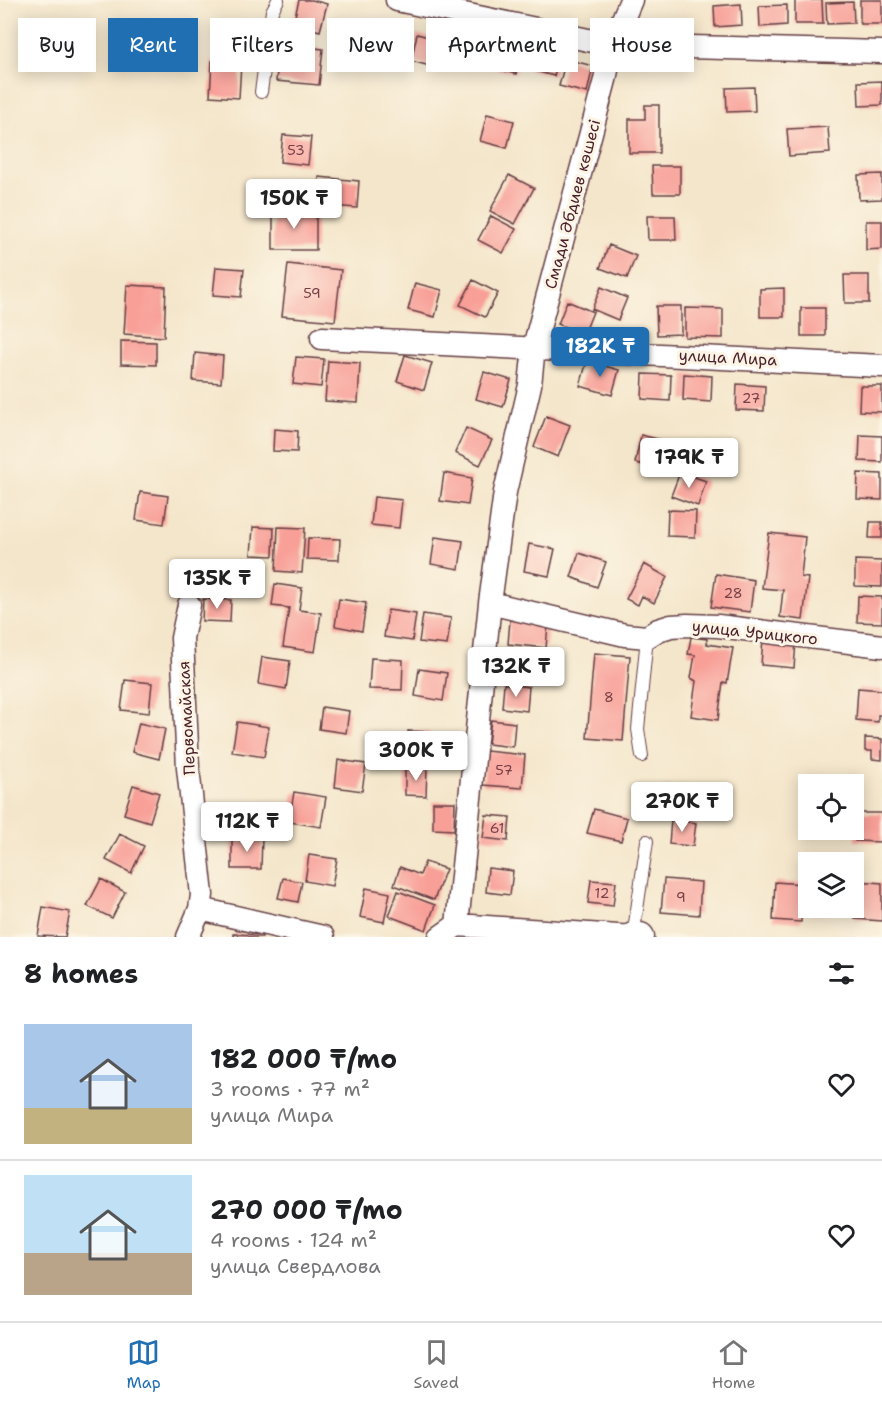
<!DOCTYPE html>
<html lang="en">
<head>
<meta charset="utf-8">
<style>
  :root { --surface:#fff; --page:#f2f2f2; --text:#202124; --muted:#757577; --line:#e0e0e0; --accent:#1f6fb2 }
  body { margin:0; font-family:"Shantell Sans",sans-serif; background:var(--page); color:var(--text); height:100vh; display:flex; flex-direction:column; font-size:22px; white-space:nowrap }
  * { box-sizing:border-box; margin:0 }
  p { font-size:20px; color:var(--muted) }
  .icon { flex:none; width:33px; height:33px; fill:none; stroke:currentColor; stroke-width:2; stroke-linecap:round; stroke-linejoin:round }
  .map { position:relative; height:937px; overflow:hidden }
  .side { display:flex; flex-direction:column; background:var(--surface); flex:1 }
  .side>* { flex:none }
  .guide { position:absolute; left:18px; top:18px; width:846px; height:54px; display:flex; gap:12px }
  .fabs { position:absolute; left:798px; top:774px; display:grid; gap:12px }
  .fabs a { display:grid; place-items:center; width:66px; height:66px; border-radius:0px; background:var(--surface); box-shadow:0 3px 15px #0003; font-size:30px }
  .price { position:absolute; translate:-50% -51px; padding:0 14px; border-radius:6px; background:#fff; color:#222; font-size:20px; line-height:39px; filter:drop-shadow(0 2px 3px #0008) }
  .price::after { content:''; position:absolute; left:50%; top:36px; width:18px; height:14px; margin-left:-9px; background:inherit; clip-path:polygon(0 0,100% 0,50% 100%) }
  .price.active { background:var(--accent); color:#fff }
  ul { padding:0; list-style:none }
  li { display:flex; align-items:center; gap:18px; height:150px; padding:0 24px }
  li+li { border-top:2px solid var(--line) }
  li span { display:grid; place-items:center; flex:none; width:168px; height:120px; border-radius:0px; color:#555 }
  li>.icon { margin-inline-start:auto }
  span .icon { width:72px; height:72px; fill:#fffc; stroke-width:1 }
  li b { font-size:26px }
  h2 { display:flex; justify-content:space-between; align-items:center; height:72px; padding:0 24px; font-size:26px }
  .tag { padding:0 21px; border-radius:0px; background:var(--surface); box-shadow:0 3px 15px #0003; font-size:21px; line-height:54px }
  .tag.active { background:var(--accent); color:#fff }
  .tabs { display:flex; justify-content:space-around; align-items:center; height:84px; border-top:2px solid var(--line); background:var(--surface); font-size:16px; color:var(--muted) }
  .tabs a { display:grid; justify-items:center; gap:3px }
  .tabs .active { color:var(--accent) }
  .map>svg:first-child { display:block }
</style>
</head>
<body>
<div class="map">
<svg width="882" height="937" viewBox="0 0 882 937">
  <rect width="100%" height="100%" fill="#fcf5e5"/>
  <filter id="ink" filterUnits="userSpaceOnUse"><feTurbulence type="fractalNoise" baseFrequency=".0167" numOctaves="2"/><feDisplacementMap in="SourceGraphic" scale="12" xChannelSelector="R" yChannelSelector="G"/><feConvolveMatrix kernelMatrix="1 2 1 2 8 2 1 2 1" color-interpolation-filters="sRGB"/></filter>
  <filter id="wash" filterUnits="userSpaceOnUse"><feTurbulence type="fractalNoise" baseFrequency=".008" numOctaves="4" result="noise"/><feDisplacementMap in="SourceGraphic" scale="24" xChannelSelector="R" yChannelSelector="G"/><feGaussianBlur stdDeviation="1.35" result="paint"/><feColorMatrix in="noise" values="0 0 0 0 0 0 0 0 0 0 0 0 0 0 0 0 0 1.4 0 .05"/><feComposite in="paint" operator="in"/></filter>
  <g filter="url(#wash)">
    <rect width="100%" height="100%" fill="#f4e6cb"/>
    <g id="blocks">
      <path fill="#f89f97" d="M299 0H312L327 4 320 31 293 24Z
        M795 0H822L823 24H795Z
        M860 0H882V24H860Z
        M853 2 854 23 827 24 826 3Z
        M741 4 742 25 715 27 714 6Z
        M787 5V25L760 27 759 6Z
        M417 34 444 41 438 68 411 61Z
        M455 34 483 41 476 68 449 61Z
        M496 40 523 47 516 74 489 67Z
        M534 42 561 49 554 76 527 69Z
        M280 44 323 49 319 85 276 81Z
        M566 59 593 66 587 93 559 86Z
        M212 61 241 63 239 98 210 96Z
        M882 81V105L859 106 858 82Z
        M754 87 755 111 727 112 726 88Z
        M645 105H659V153H629V119H645Z
        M487 114 514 121 507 148 480 141Z
        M828 127 830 153 789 156 787 129Z
        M283 135 311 137 308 165 280 162Z
        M652 166H680V194H653Z
        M882 174V199L859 200 858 175Z
        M509 175 534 188 515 224 490 211Z
        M319 177 359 181 357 208 316 205Z
        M273 211H316V250H273Z
        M491 216 516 229 503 253 478 240Z
        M647 216H675L676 240H648Z
        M866 221H882V249L866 250Z
        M609 245 636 256 627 278 600 268Z
        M288 264 341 270 335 321 282 316Z
        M216 267 244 269 241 297 213 295Z
        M844 275H869V303H845Z
        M473 280 498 293 485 317 460 305Z
        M415 283 442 290 435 317 408 310Z
        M127 285 166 287 164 337 124 334Z
        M601 287 627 298 618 320 592 309Z
        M784 288V317H760V289Z
        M567 301 593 312 584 334 558 324Z
        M656 306H681V334L657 335Z
        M685 308 723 309V338L685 337Z
        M801 308H825V336H801Z
        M121 341 156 342V365L121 364Z
        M195 353 223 356 221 383 193 381Z
        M405 355 432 363 424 390 397 381Z
        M296 357 324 359 321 387 293 384Z
        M328 361 360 363 358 403 325 401Z
        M587 361 619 370 612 395 580 386Z
        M484 372 511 380 503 407 476 399Z
        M643 374 671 375 670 401 642 399Z
        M684 374 712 376 711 402 683 400Z
        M737 384 765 386 764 411 736 410Z
        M860 386H882V412L859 411Z
        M546 416 570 425 558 457 534 447Z
        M466 428 492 440 480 465 455 453Z
        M274 429 298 431 297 452 273 451Z
        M641 435 666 441 661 468 635 463Z
        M860 435 882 436V462L859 461Z
        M680 472 706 481 698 506 671 496Z
        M444 473 472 478 468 505 440 501Z
        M858 473 882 474V500L857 499Z
        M140 492 168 496 164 524 136 520Z
        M374 497 402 500 399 528 371 525Z
        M668 510 696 511 695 537 667 536Z
        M870 522H882V538H869Z
        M253 527 274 528 273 556 251 555Z
        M278 527 305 528 302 573 276 571Z
        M769 533 805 537 801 577 808 578 803 620 780 617 783 590 762 588Z
        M435 537 463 541 459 569 431 564Z
        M308 538 340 539 339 560 307 559Z
        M529 544 555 549 549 576 524 571Z
        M579 553 606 562 597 587 571 577Z
        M855 560 882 561V587L855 586Z
        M644 564 667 577 654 603 642 596 638 605 626 599Z
        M206 565 234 566 233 588 205 587Z
        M716 574 754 580 750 612 711 607Z
        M275 584 302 588 299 610 321 613 315 652 283 647 289 608 272 606Z
        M858 596 882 597V623L857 622Z
        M203 599 231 600 230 622 202 621Z
        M339 599 366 603 362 631 335 626Z
        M388 610 416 614 412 641 384 637Z
        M423 614 451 618 447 645 419 642Z
        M510 620 548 624 546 648 508 644Z
        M691 637 707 639V644L733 648 727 683 723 682 718 720 691 716 696 681 691 678 695 655 688 654Z
        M763 639 796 642 794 668 761 665Z
        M594 653 630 656 623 741 587 738Z
        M262 657 290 661 286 689 258 684Z
        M371 658 403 660 402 690 369 689Z
        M419 669 447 673 443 701 415 696Z
        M125 680 152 683 149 713 121 710Z
        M504 684 529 687 527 711 502 708Z
        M858 688 882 690V715H878V722L856 720Z
        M322 707 349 711 346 733 319 729Z
        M491 720 515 723 513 747 488 744Z
        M237 722 269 727 264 757 232 752Z
        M139 723 165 729 159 759 132 752Z
        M408 731 429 732V759H407Z
        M865 738 882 739V760L872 759V751H865Z
        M486 751 525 755 522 788 483 785Z
        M338 760 366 764 362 791 335 787Z
        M405 768H427L426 796 405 795Z
        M133 785 159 793 150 822 124 814Z
        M666 786 681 791 675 812 659 807Z
        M294 792 326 797 321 827 289 822Z
        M433 802H455L454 830 433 829Z
        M594 809 627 818 621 841 587 833Z
        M855 813H882V842L855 841Z
        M486 815 510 817 508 841 483 838Z
        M671 820 696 823 693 846 669 844Z
        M120 834 144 846 131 873 106 860Z
        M232 837H262L261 869H232Z
        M309 855 337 859 332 886 305 881Z
        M425 862 446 869 434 900 394 885 400 867 420 875Z
        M488 868 513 871 510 895 486 892Z
        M283 878 302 882 298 902 278 898Z
        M101 879 125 892 112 918 87 906Z
        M664 879 701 882 699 915 661 912Z
        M591 880 616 882 613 906 588 903Z
        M858 881 882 883V921L855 919Z
        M775 882 803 884 801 922 773 920Z
        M366 888 390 893 384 922 360 917Z
        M398 891 435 905 426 930 389 916Z
        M43 907 70 912 65 937 38 936Z
        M233 934 262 935V937H233Z"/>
    </g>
  </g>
  <g filter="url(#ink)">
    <use href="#blocks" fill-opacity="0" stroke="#643d43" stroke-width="1.5"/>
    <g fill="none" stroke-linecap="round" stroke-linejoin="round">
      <defs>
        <path id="service" d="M261 92 272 11 278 0
          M642 756 638 729 647 637
          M633 937 647 841"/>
        <path id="minor" d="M397 0 612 45 882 52
          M322 338 882 366
          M490 603 625 635 647 637 658 630 671 626 687 625 718 626 882 646
          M200 909 323 937
          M457 925 633 937
          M188 937 200 909 202 895 188 768 182 638 189 605
          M440 937 457 925 490 603 505 492 530 385 534 347 605 80 612 45 631 0"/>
        <path id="tertiary" d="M633 937H640"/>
      </defs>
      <use href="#service" stroke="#643d43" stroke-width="14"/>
      <use href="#minor" stroke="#643d43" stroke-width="25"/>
      <use href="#tertiary" stroke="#643d43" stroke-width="31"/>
      <use href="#service" stroke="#fff" stroke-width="12"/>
      <use href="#minor" stroke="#fff" stroke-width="22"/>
      <use href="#tertiary" stroke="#fff" stroke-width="28"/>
    </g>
  </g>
  <g text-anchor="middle" stroke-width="6" stroke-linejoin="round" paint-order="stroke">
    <g font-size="14" fill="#763f46">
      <text x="296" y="155">53</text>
      <text x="312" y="298">59</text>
      <text x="751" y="403">27</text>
      <text x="733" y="598">28</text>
      <text x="609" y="702">8</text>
      <text x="504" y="775">57</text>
      <text x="497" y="833">61</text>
      <text x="602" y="898">12</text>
      <text x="681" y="902">9</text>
    </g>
    <g font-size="16" fill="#4a1f2b" stroke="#fcf5e5">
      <text transform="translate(572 204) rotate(-75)" y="6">Смади Әбдиев көшесі</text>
      <text transform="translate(728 357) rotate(3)" y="6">улица Мира</text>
      <text transform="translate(755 632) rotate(6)" y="6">улица Урицкого</text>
      <text transform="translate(186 718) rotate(-93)" y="6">Первомайская</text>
    </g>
  </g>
</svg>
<div class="fabs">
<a><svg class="icon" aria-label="locate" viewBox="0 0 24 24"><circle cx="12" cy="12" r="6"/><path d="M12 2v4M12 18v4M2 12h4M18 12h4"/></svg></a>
<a><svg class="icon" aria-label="layers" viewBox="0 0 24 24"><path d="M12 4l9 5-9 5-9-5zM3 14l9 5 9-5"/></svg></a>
</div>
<b class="price" style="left:294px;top:230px">150K ₸</b>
<b class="price active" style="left:600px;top:378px">182K ₸</b>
<b class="price" style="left:689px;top:489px">179K ₸</b>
<b class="price" style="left:217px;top:610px">135K ₸</b>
<b class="price" style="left:516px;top:698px">132K ₸</b>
<b class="price" style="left:416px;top:782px">300K ₸</b>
<b class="price" style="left:682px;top:833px">270K ₸</b>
<b class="price" style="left:247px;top:853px">112K ₸</b>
<div class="guide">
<a class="tag">Buy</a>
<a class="tag active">Rent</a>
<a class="tag">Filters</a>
<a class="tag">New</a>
<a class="tag">Apartment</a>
<a class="tag">House</a>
</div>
</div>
<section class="side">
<h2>8 homes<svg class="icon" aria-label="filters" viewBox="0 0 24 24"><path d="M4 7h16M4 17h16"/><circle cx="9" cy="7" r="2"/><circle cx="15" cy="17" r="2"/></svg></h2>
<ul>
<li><span style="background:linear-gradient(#a9c7e8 70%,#c2b280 0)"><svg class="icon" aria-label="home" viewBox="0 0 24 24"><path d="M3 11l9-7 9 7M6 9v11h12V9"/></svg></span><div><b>182 000 ₸/mo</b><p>3 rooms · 77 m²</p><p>улица Мира</p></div><svg class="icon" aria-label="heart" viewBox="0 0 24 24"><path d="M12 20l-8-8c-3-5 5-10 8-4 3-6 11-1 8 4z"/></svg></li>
<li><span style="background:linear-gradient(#bfe0f5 65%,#b9a48a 0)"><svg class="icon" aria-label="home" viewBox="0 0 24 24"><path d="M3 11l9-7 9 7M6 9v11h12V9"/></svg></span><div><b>270 000 ₸/mo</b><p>4 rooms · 124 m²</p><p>улица Свердлова</p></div><svg class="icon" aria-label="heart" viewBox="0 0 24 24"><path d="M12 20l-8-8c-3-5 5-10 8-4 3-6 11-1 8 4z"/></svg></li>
</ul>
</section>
<nav class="tabs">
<a class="active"><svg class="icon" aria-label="map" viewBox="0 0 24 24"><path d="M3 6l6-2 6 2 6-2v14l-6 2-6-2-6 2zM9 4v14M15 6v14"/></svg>Map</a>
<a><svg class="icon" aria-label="saved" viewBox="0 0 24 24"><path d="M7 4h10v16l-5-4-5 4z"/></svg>Saved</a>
<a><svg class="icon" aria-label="home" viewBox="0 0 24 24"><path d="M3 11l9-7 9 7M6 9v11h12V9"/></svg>Home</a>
</nav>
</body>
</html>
